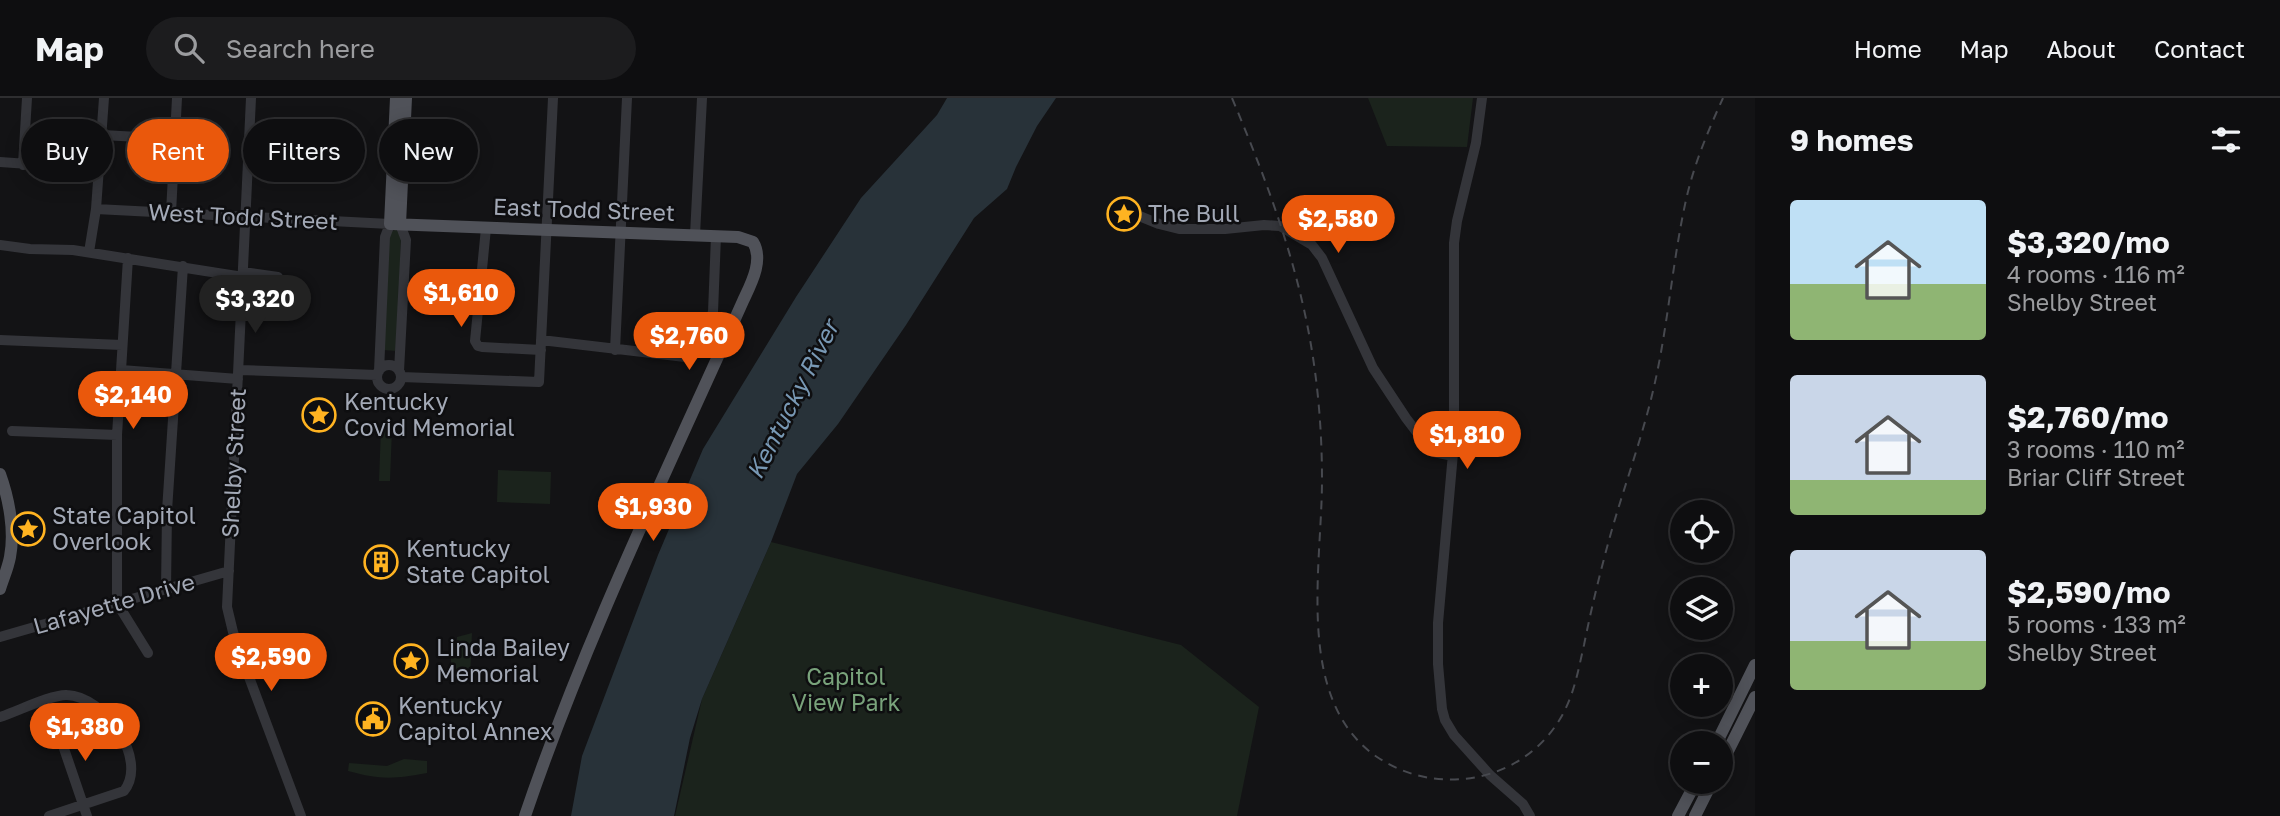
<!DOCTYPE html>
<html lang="en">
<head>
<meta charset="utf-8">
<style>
  :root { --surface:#0e0e10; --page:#1c1c1e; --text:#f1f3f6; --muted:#9b9c9f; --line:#2e2e30; --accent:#ea580c }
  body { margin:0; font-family:"Golos Text",sans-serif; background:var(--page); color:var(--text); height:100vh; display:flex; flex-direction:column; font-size:26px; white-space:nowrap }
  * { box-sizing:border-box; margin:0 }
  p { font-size:23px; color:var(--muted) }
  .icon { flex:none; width:38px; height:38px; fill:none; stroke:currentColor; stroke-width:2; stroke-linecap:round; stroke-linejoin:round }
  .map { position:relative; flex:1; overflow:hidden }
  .details { display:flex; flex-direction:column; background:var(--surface); width:525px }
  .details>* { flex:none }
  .guide { position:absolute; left:21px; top:21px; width:665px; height:63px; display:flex; gap:14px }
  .buttons { position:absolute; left:1670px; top:402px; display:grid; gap:14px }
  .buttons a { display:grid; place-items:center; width:63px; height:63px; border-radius:50%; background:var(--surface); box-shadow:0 4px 18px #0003,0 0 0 2px var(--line); font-size:35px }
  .price { position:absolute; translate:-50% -60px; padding:0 16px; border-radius:24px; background:var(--accent); color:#fff; font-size:23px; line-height:46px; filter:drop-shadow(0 2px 4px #0008) }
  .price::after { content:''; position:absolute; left:50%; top:42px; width:21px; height:16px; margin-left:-10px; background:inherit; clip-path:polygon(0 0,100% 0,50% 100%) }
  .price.on { background:#222; color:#fff }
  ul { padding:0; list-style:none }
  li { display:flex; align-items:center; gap:21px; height:175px; padding:0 35px }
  li span { display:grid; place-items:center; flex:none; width:196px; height:140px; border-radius:7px; color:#555 }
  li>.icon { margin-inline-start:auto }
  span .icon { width:84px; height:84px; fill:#fffc; stroke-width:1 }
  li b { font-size:30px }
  h2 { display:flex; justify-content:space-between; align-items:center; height:84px; padding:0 35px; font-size:30px }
  .pill { padding:0 24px; border-radius:32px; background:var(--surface); box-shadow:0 4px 18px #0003,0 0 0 2px var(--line); font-size:24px; line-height:63px }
  .pill.on { background:var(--accent); color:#fff }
  header { display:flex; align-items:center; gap:42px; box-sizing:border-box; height:98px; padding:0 35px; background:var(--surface); border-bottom:2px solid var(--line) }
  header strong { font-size:33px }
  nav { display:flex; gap:38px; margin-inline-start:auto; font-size:24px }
  .search { width:490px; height:63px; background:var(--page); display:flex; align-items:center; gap:18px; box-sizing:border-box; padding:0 24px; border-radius:38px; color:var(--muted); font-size:26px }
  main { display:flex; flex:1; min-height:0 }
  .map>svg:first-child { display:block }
</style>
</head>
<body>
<header>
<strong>Map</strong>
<div class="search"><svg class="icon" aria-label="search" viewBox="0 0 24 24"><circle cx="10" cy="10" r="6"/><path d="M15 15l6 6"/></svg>Search here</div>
<nav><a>Home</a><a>Map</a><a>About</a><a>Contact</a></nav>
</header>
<main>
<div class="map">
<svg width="1755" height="718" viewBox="0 0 1755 718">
  <rect width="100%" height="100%" fill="#131315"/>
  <path fill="#1b231c" d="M1368 0H1473L1467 49 1387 48Z
    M396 132 401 135 398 253 382 252 387 139 392 133Z
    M381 330 392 331 390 383H379Z
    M498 372 551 374 550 406 497 404Z
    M771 444 1181 547 1259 609 1237 718H675L702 601Z
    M472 535 470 582 456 579V570L451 565V559L457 554V539Z
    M282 552a11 11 0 1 1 22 0a11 11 0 1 1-22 0Z
    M404 661 427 663V675C394 681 381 682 348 673L349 665 387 668Z"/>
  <path fill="#283239" d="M947 0H1056L1037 28 1016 69 1007 91 974 120 906 227 838 326 797 376 771 444 702 601 690 640 674 718H571L582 658 658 457 703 351 796 199 861 100 937 17Z"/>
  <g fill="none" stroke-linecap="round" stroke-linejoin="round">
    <path stroke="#34353a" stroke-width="10" d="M251 0 227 509 233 534 249 579 301 718
      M1482 0 1476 45 1457 123 1454 145V344L1438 525V566L1442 611 1445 622 1454 637 1490 677 1523 706 1530 718
      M102 37 176 41
      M0 64 99 71
      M23 67 27 0
      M96 111 390 126 385 139 379 273
      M1127 113 1159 126 1179 131H1225L1264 127 1280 128 1312 147 1322 160 1373 270 1406 320 1428 349 1434 354 1453 358
      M171 115 177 0
      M486 130 475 243 478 248 482 249 541 252
      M695 137 702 0
      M0 147 30 151 73 152 243 179
      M89 154 96 111 104 0
      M128 160 117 337V505L148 555
      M243 174 278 179
      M0 242 122 247
      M541 242 685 259 696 253 713 214 716 138
      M615 252 627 0
      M377 279a12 12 0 1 1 24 0a12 12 0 1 1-24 0Z
      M121 272 238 281
      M239 272 377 277
      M399 273 406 142 400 126
      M401 279 539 284 553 0
      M12 333 117 337
      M166 492 167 413 183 168
      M0 539 229 473
      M0 619C16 614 52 596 67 597 104 598 149 661 124 693L49 718
      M58 633 87 718"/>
    <path stroke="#505259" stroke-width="12" d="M396 0 390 126 738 139 753 144C764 162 751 186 743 203 667 373 585 541 525 718
      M400 126 406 0
      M0 376C9 401 15 433 10 459 8 470 3 481 0 491
      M1716 646 1755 567
      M1720 669 1755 599
      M1678 718 1696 684
      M1695 718 1712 684"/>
    <path stroke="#47494f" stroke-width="2" stroke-dasharray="9 7" stroke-linecap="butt" d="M1232 0C1264 76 1294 155 1309 236 1318 284 1322 333 1322 382 1322 469 1294 602 1377 659 1438 700 1522 684 1560 621 1574 598 1578 573 1584 547 1590 517 1597 487 1605 457 1619 402 1640 348 1653 293 1668 230 1672 165 1686 102 1694 66 1708 33 1723 0"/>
  </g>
  <defs>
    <symbol id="sight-ring" viewBox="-11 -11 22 22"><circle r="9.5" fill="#0e0e10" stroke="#ffb321" stroke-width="1.5"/><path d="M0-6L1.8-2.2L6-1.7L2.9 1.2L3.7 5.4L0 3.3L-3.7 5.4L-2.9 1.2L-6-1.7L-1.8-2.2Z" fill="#ffb321"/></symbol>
    <symbol id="building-ring" viewBox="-11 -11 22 22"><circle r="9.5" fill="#0e0e10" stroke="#ffb321" stroke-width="1.5"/><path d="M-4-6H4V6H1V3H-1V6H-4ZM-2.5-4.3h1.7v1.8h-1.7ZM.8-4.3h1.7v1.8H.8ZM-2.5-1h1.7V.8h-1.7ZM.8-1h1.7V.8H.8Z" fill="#ffb321"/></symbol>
    <symbol id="civic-ring" viewBox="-11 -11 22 22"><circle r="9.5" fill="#0e0e10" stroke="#ffb321" stroke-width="1.5"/><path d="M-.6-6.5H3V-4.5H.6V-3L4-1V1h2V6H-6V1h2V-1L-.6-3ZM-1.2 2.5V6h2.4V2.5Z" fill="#ffb321"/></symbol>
  </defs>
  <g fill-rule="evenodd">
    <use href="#sight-ring" x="1105" y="97" width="38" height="38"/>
    <use href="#sight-ring" x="300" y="298" width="38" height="38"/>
    <use href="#sight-ring" x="9" y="412" width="38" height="38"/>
    <use href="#building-ring" x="362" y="445" width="38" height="38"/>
    <use href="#sight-ring" x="392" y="544" width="38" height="38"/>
    <use href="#civic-ring" x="354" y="602" width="38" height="38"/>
  </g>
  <g text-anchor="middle" stroke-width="5" stroke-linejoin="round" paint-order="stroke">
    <g font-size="23" fill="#a3a9b6" stroke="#0e0e10">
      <text transform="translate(584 112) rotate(2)" y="8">East Todd Street</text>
      <text transform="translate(243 119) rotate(3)" y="8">West Todd Street</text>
      <text transform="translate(234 365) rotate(-87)" y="8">Shelby Street</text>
      <text transform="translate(114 506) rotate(-16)" y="8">Lafayette Drive</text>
    </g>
    <g font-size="23" fill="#a3a9b6" stroke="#0e0e10" text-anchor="start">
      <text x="1148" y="124">The Bull</text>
      <text x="344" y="312">Kentucky<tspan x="344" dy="26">Covid Memorial</tspan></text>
      <text x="52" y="426">State Capitol<tspan x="52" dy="26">Overlook</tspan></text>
      <text x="406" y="459">Kentucky<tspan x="406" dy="26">State Capitol</tspan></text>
      <text x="436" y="558">Linda Bailey<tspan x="436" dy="26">Memorial</tspan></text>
      <text x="398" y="616">Kentucky<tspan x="398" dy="26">Capitol Annex</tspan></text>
    </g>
    <g font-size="23" fill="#79a37b" stroke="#0e0e10">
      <text x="846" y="587">Capitol<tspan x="846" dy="26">View Park</tspan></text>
    </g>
    <g font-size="24" font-style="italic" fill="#7898b4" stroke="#0e0e10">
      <text transform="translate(793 302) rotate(-63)" y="8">Kentucky River</text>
    </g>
  </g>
</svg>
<div class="buttons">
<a><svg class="icon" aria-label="locate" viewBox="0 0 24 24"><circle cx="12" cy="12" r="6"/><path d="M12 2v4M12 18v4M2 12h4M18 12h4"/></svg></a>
<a><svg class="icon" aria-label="layers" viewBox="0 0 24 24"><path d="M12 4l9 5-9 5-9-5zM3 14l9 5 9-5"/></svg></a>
<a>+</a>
<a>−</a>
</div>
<b class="price" style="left:1338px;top:157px">$2,580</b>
<b class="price" style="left:461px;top:231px">$1,610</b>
<b class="price on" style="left:255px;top:237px">$3,320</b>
<b class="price" style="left:689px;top:274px">$2,760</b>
<b class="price" style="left:133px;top:333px">$2,140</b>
<b class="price" style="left:1467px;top:373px">$1,810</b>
<b class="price" style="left:653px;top:445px">$1,930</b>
<b class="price" style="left:271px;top:595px">$2,590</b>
<b class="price" style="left:85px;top:665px">$1,380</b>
<div class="guide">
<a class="pill">Buy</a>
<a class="pill on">Rent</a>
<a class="pill">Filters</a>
<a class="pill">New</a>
</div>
</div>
<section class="details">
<h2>9 homes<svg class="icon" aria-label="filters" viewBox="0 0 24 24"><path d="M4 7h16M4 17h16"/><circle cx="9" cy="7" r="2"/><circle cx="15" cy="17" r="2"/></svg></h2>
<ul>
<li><span style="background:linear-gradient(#bfe0f5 60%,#8fb573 0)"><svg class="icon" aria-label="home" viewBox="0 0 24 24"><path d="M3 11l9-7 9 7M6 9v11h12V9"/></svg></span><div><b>$3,320/mo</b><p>4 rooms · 116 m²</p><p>Shelby Street</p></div></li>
<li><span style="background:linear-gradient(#c9d6e8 75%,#8fb573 0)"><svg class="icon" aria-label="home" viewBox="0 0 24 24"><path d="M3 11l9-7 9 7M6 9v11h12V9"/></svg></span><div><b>$2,760/mo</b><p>3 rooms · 110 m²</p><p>Briar Cliff Street</p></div></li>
<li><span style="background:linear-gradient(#c9d6e8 65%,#8fb573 0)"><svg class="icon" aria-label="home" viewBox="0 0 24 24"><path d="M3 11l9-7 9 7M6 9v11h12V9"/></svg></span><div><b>$2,590/mo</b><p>5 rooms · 133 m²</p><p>Shelby Street</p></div></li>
</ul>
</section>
</main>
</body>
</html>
